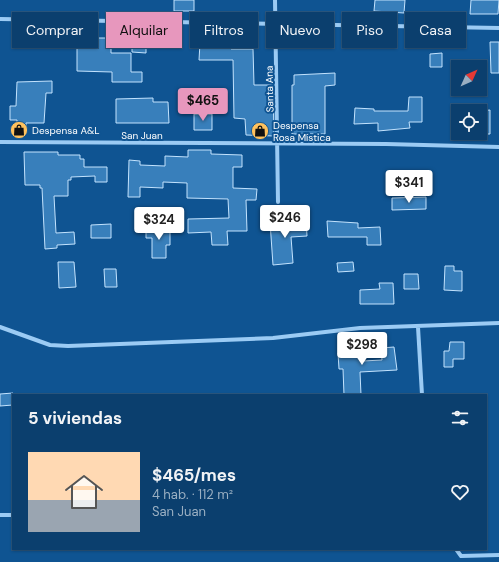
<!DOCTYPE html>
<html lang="es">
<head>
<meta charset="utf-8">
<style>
  :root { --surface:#0b3f6e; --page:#144673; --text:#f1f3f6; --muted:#9aafc2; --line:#2b5881; --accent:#e797bd }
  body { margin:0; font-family:"DM Sans",sans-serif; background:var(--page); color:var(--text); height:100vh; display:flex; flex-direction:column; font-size:15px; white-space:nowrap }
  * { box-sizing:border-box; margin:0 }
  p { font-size:13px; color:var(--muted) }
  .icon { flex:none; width:22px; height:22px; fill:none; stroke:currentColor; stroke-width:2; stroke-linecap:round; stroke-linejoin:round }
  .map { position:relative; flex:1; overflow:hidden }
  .drawer { position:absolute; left:12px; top:394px; width:475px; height:156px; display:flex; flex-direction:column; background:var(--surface); border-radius:0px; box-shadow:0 1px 3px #0004,0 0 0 1px var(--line) }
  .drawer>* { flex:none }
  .hud { position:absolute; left:12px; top:12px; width:475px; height:36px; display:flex; gap:8px }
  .needle { width:26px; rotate:45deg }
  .controls { position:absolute; left:451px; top:60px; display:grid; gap:8px }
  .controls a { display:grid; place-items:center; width:36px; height:36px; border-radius:0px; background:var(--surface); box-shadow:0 1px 3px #0004,0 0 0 1px var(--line); font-size:20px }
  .price { position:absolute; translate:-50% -34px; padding:0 9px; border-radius:4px; background:#fff; color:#222; font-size:13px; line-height:26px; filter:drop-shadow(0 1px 2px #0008) }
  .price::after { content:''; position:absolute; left:50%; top:24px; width:12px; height:9px; margin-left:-6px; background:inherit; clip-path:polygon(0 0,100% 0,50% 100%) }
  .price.on { background:var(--accent); color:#111 }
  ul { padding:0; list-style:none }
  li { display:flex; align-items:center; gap:12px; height:100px; padding:0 16px }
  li+li { border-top:1px solid var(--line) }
  li span { display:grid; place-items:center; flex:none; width:112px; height:80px; border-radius:0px; color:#555 }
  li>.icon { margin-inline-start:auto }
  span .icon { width:48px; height:48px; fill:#fffc; stroke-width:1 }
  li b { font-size:17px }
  h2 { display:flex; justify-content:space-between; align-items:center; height:48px; padding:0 16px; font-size:17px }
  .tag { padding:0 14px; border-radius:0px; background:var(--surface); box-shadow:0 1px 3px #0004,0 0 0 1px var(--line); font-size:14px; line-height:36px }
  .tag.on { background:var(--accent); color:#111 }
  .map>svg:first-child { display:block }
</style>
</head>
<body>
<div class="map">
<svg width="499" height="562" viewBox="0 0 499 562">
  <rect width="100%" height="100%" fill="#0f5492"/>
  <path fill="#387fbb" stroke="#c3e3fe" d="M174 0H194V11H174Z
    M375 0H405L404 13 374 11Z
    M471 0H499L498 14H470Z
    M97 38H111V53H131V72H142V82H112V72L77 71V47H97Z
    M132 40H146V53L132 52Z
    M490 42H499V73H491Z
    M200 43H231V49H253L254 85H273L274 136 246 135 245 119 234 118 233 60H199Z
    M442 53V67H430V54Z
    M335 73V85L325 86V134H292V85H294V75Z
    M52 81V93H46L44 123H26V133H17V120H10V106H16L17 82Z
    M409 97H422V122H409L410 128 378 131V123L354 124 355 108 374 109V111H408Z
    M153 98V102H168L169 123H116V99Z
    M490 110V134H480V111Z
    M194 114H212V130H194Z
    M188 150H211V154L242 155V167H233V188L257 189 256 200H246L247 231H227L228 245H212L211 232 188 233V219L229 218 228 199 187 198V183L163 182V188L140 187V197H128L129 160 140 161V165L165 166V156L188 157Z
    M24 152H58V155H80V159H84V167H107V182H95V176L71 177V180H68V196H54L56 233 74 232 75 244 57 245V248L45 249 42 188H40V185H25Z
    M426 197V209L392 210V198Z
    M306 220 307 236 291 237 293 263 273 265 270 222Z
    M327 221 358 223V228L380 227 381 245H367V237H328Z
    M111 224V238H91V225Z
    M152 227H170V245H166V258H152V238H146V229H152Z
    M58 262H74L76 287 59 288Z
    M353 262 354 271 338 272 337 263Z
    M445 266H454V271H462V291L444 290Z
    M104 269H116L117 287H105Z
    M404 274H418L419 289H404Z
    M379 283H393L394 304H360V290L380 289Z
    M450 342H464V359H453V367H444V351H449Z
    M362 343 363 361 382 360 381 348 394 347 397 370 360 372 361 395H344L343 369H339L338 353H345L344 344Z
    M13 393V405L0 406V394Z"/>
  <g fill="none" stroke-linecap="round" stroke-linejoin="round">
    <path stroke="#9bcbf4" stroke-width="4" d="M275 0 278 202
      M0 19 499 28
      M0 142 386 144 499 147
      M0 327 50 345 68 346 273 338 360 328 499 323
      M418 327 422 395
      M0 515H13
      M456 549 461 556 499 555"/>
  </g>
  <defs>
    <symbol id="shop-disc" viewBox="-11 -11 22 22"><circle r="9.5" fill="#ffc25e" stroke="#0f5492"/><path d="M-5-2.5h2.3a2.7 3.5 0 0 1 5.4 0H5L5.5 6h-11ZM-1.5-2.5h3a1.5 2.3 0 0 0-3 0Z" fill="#111"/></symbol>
  </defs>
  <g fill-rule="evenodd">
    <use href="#shop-disc" x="9" y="120" width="20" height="20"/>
    <use href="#shop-disc" x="250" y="121" width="20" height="20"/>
  </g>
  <g text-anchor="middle" stroke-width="4" stroke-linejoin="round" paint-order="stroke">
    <g font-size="10" fill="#fff" stroke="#0f5492">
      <text transform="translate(269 89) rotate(-91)" y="4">Santa Ana</text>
      <text x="142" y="139">San Juan</text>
    </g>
    <g font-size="10" fill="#fff" stroke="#0f5492" text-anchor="start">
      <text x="273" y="129">Despensa<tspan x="273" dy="12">Rosa Mística</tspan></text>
      <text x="32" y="134">Despensa A&amp;L</text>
    </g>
  </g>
</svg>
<div class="controls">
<a><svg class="needle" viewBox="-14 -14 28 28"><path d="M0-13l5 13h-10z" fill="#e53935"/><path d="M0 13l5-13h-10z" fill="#9aafc2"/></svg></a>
<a><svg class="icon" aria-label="locate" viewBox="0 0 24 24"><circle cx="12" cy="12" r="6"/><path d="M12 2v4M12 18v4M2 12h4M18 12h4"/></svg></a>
</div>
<b class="price on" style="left:203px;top:122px">$465</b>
<b class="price" style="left:409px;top:204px">$341</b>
<b class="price" style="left:285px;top:239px">$246</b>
<b class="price" style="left:159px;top:241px">$324</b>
<b class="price" style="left:362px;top:366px">$298</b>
<div class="hud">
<a class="tag">Comprar</a>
<a class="tag on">Alquilar</a>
<a class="tag">Filtros</a>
<a class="tag">Nuevo</a>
<a class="tag">Piso</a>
<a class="tag">Casa</a>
</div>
<section class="drawer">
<h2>5 viviendas<svg class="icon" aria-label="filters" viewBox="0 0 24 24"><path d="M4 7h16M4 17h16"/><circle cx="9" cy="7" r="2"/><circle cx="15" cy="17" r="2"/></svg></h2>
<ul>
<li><span style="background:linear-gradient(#ffd9b3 60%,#9aa5b1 0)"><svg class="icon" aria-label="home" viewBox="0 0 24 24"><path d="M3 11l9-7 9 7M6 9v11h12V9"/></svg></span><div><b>$465/mes</b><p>4 hab. · 112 m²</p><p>San Juan</p></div><svg class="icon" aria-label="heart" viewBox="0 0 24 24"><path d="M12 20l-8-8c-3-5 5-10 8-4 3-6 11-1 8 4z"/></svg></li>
</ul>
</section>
</div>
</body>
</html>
